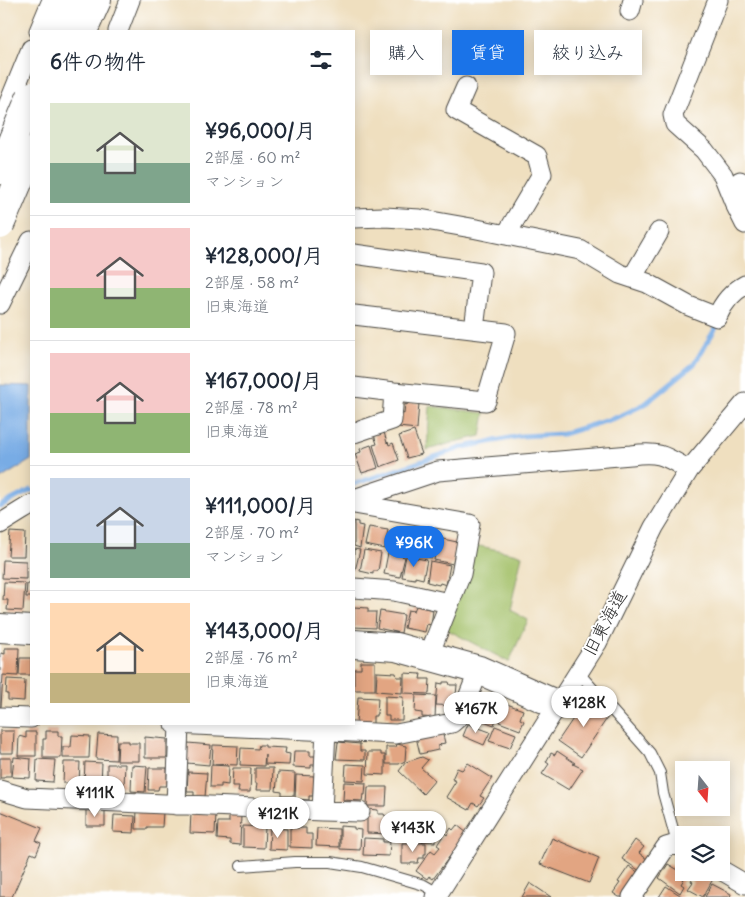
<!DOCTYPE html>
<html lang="ja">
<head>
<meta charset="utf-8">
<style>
  :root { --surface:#fff; --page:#f2f2f3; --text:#1f2937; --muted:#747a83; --line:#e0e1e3; --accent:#1a73e8 }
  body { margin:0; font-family:Delius,"Klee One",sans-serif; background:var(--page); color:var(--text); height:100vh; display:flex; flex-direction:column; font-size:19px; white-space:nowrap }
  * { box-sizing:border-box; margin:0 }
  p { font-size:16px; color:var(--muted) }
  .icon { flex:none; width:28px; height:28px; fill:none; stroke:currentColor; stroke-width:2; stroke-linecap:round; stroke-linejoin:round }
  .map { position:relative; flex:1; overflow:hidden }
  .side { position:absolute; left:30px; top:30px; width:325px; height:695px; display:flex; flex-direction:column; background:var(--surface); border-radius:0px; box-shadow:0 2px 12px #0003 }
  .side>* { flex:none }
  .banner { position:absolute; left:370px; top:30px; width:300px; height:45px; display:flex; gap:10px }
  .needle { width:32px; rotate:163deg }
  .buttons { position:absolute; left:675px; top:761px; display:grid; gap:10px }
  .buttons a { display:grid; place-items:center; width:55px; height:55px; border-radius:0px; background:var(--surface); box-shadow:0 2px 12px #0003; font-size:25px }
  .price { position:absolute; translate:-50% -42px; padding:0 11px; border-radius:18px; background:#fff; color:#222; font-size:16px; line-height:32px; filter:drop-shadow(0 1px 2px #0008) }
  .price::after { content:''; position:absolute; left:50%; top:30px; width:15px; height:11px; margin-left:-8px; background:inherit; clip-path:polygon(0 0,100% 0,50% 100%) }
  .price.current { background:var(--accent); color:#fff }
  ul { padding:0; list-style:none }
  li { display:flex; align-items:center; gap:15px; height:125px; padding:0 20px }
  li+li { border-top:1px solid var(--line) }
  li span { display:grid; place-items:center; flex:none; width:140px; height:100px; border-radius:0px; color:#555 }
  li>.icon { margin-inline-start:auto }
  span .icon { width:60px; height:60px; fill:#fffc; stroke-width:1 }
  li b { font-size:21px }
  h2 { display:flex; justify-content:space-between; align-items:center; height:60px; padding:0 20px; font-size:21px }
  .chip { padding:0 18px; border-radius:0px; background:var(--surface); box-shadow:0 2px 12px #0003; font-size:18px; line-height:45px }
  .chip.current { background:var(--accent); color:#fff }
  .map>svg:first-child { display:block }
</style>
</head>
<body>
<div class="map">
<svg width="745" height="897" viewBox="0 0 745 897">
  <rect width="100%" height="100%" fill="#fff"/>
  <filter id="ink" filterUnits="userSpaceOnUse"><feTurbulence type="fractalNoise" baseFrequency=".02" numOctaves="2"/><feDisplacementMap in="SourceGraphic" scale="10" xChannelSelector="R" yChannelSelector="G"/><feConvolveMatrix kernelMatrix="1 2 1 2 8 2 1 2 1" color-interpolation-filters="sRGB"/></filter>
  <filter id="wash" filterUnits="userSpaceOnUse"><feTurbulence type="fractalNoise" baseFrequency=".0096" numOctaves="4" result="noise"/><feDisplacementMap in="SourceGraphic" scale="20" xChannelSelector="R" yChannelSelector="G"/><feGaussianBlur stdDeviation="1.12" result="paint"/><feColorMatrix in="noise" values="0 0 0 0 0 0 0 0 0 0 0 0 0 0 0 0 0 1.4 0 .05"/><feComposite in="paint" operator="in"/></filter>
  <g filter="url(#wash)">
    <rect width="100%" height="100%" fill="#efdfbf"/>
    <path fill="#a3c067" stroke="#677649" d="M430 406 485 413 481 436 458 441 427 450Z
      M470 544 522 555 510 610 528 620 509 662 446 629Z"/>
    <path fill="#78ace5" stroke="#526c88" d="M0 385 31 386V460L0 479Z"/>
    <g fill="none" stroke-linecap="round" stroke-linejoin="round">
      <path stroke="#78ace5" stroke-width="5" d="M354 484 464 447 520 436 563 434 618 417 645 404 694 364 717 326
        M0 506 31 490"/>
    </g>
    <g id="blocks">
      <path fill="#e2a582" d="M408 402 419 403 417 429 398 427 399 412 404 414 405 404 407 405Z
        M414 431 422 454 407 458 399 436Z
        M384 432 387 443 388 442 389 445 393 443 399 460 380 467 373 445 377 444 374 435Z
        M371 445 378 468 362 473 355 454 361 452 360 449Z
        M354 521 358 522V525L363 526 360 548 354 546Z
        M369 527 388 530 385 549 365 545Z
        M391 531 412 536 409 554 387 549Z
        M419 531 429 533V536L436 537 432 558 415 555Z
        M10 532 25 533 24 556H8Z
        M438 538 457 542 453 564 434 560Z
        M354 549 360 550 355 571 354 570Z
        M364 550 381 553 378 571H373V574L360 571Z
        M388 553 405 557 400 577 384 574Z
        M406 556 427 560 423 579 415 577V579L402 577Z
        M3 560 26 561V579L2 578Z
        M430 561 450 565 446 585 440 583 439 585 427 582Z
        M4 582 25 583 23 611 7 610 8 600H3Z
        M27 584H31V597H26Z
        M416 606 433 610 431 625 427 624 425 632 404 628 408 610 414 611Z
        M354 607 368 608V612H376L375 628 354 627Z
        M380 611 404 615 401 633 377 628Z
        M5 648H19L18 676 3 675 1 707H0V657H1V653L5 654Z
        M20 658H31V675H19Z
        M361 662H375V690H354V669H361Z
        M377 672 396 673 397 677H403L402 693 376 691Z
        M404 673 421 674 420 679H430L429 694 404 693Z
        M7 679 25 680 24 701 8 700V694H6Z
        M443 682H449L450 685H457L455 706 436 705 438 683 443 684Z
        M495 693 504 697 503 701 505 702 499 718 497 717 494 725 484 721 490 707 487 706 490 698 493 699Z
        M416 695 436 696 435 718 422 717V713L415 712Z
        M385 696 403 697 402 720H389V716H385Z
        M358 697 378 698 377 714H376V716H373V724L356 723Z
        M587 698 610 714 581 757 558 741Z
        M507 704 523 710 520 719 524 721 520 730 499 722Z
        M468 724 490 732 484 745 463 736Z
        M495 726 516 734 510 748 489 741Z
        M0 731H14L13 753H0Z
        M46 731H58V736H62L61 758H43V739H46Z
        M442 731 445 743 440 744 441 745 438 746V750L420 754 416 737Z
        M26 732H36V756H18L19 736 26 738Z
        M98 734 117 735 116 760 96 759Z
        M72 735 90 736 89 758H63V747H71Z
        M145 737 167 739V758H145Z
        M118 741H129V743H139V761H117Z
        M338 742 360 744V751H365V760L336 759Z
        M188 743 211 745 209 765 187 763Z
        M397 744 406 746 405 761 399 764H386V747H396Z
        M213 745 238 746 237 765 212 764Z
        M259 745H265V747L286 748 285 753 290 754 289 765 265 764V754L264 766 240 765 241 748 258 749Z
        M294 751H310V756H317V765H311V768L293 767Z
        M557 751 575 763 573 764 583 769 569 790 542 774 549 764 546 762 551 753 555 755Z
        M368 752H381V755H385V775L367 774Z
        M14 757 31 759 30 778 12 777Z
        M422 757 428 760 421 768 435 780 423 794 399 771 406 762Z
        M0 758H11V776H5L4 778H0Z
        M37 759 55 760 53 782 36 781Z
        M64 762H80L79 784 63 783Z
        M85 762 102 763 101 782H95V784L84 783Z
        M468 763 492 778 480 796 484 798 478 806 473 803 469 810 446 797 456 781 452 779 457 768 462 770Z
        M107 764H125L124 786 107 785Z
        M346 764 365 765 364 781 345 780Z
        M132 765 147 766 145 792 131 791Z
        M211 765 229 766 228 785 221 784V787H210Z
        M149 768H167V786H159L158 790H148Z
        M233 768H251L250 792H238L239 786H232Z
        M255 768H273L272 790H256L257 783H255Z
        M188 772 207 773 205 797H194V792H187Z
        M278 772 295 773 294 796H282V792L276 791Z
        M296 775 314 776 313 796H309V800L295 799Z
        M344 782 366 783 365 795H363L362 801 343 800Z
        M368 787H387L386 806H367Z
        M86 809 105 810V826H86Z
        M367 809 378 810V814H384L385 816 391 817V834L367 833Z
        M0 811 42 828 36 841 41 843 36 855 31 853 12 897H0Z
        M137 811 163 812 162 827H147V829H136Z
        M191 813 216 814 215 834 190 833Z
        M114 815 135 816 134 833 113 832Z
        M229 815H241L240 845 230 844V840L217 839 218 822H229Z
        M418 824H435V842L411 841V831H417Z
        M457 825 467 833 433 879 429 876 427 879 416 871 431 850 435 853 440 847 437 845 445 833 447 835 451 828 453 830Z
        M243 826 265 827 264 848 243 847Z
        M340 826 354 827V829L361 830 360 850 340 849Z
        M270 828 287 829V850L269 849Z
        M290 828H306V834H312V848L290 847Z
        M317 828 339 829V847L316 846Z
        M364 838 383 839V842H390L389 856 363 855Z
        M552 838 599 858 589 883 540 864Z
        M635 840 644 847 639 853 648 860 640 871 622 859Z
        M402 843H426V854H424V858H419L418 863H411V864H402Z
        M668 864 685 874 682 878 684 879 681 884 684 886 680 893 659 878Z
        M629 866 639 873 623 897H619L613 893 620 883 618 882Z
        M696 872H702L713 879 703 897 688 889 693 882 691 881Z
        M530 883 551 897H522Z
        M712 884 731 894 730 897H705Z
        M666 886 683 897H659Z"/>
    </g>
  </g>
  <g filter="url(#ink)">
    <use href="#blocks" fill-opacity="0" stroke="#484641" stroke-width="1"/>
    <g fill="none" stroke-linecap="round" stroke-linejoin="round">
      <defs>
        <path id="lane" d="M578 672 650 753 660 773 663 793 675 836 676 844
          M241 866 295 862H330L362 867 424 885 438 893"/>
        <path id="street" d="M718 0 673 115 675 124 704 150 723 175 734 202 745 224
          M630 11 633 0
          M39 31 52 0
          M118 31 130 0
          M466 87 456 110 537 156 542 174 506 235
          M0 125 31 49
          M740 181 745 205
          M354 218 384 217 420 219 477 229 580 250 620 274 647 283 689 306 717 317C723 303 732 292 745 285
          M354 254 481 272 474 329
          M632 278 659 232
          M0 304 31 241
          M354 315 506 333 486 401 394 392 354 387
          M354 433 392 420 394 392
          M354 499 438 471 631 455C660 451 665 456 689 470
          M354 504 470 524 461 574 429 655
          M0 524 21 511 31 505
          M354 588 394 591 449 603
          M0 717 31 718
          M174 724 396 734 452 723 461 715 479 670
          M0 790 27 798 322 811 326 730
          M176 805 179 724
          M322 811 360 812
          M721 870 745 884
          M436 897 597 643 654 527 689 470 745 403
          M632 897 666 847 676 844 684 848"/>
        <path id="secondary" d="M0 628 31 630
          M354 644 396 647 479 670 558 705"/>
        <path id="highway" d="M59 31 72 0
          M83 31 97 0"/>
      </defs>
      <use href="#lane" stroke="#484641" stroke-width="12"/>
      <use href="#street" stroke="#484641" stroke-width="21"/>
      <use href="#secondary" stroke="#484641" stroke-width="30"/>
      <use href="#highway" stroke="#484641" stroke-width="30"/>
      <use href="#lane" stroke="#fff" stroke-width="10"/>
      <use href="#street" stroke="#fff" stroke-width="19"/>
      <use href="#secondary" stroke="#fff" stroke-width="28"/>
      <use href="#highway" stroke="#fff" stroke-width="28"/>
      <defs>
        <path id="highway-bridge" d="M0 170 31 96
          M0 225 31 152"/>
      </defs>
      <use href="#highway-bridge" stroke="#484641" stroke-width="30" stroke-linecap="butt"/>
      <use href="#highway-bridge" stroke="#fff" stroke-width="28"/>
    </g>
  </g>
  <g text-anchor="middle" stroke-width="4" stroke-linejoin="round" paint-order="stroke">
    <g font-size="18" fill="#2b2b2b" stroke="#fff">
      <text transform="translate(605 623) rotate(-62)" y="6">旧東海道</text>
    </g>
  </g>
</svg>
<div class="buttons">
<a><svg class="needle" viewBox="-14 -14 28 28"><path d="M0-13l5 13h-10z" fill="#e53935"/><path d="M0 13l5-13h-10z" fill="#747a83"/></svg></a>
<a><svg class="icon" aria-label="layers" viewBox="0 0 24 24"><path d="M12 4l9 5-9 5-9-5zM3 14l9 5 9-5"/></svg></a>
</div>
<b class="price current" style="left:414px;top:568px">¥96K</b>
<b class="price" style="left:584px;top:728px">¥128K</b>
<b class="price" style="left:476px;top:734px">¥167K</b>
<b class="price" style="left:95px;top:818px">¥111K</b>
<b class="price" style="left:278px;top:839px">¥121K</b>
<b class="price" style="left:413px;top:853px">¥143K</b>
<div class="banner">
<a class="chip">購入</a>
<a class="chip current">賃貸</a>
<a class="chip">絞り込み</a>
</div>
<section class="side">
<h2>6件の物件<svg class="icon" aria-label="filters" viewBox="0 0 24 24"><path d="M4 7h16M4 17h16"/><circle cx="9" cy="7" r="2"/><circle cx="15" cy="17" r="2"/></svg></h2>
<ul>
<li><span style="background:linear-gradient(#dfe7d0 60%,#7fa58c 0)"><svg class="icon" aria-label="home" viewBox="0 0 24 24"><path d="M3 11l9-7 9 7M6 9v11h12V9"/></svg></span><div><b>¥96,000/月</b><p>2部屋 · 60 m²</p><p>マンション</p></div></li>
<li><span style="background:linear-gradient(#f6c9c9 60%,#8fb573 0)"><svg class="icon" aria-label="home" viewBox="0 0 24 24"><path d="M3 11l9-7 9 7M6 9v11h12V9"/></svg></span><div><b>¥128,000/月</b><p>2部屋 · 58 m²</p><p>旧東海道</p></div></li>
<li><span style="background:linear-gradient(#f6c9c9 60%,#8fb573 0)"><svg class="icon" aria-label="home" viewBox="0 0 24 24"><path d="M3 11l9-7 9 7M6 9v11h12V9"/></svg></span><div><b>¥167,000/月</b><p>2部屋 · 78 m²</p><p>旧東海道</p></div></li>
<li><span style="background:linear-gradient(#c9d6e8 65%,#7fa58c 0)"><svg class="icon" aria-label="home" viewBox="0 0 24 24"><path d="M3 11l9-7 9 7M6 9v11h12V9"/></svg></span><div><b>¥111,000/月</b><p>2部屋 · 70 m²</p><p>マンション</p></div></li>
<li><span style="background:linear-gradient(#ffd9b3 70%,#c2b280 0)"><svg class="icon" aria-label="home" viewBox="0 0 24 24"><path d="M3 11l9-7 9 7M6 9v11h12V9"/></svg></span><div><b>¥143,000/月</b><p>2部屋 · 76 m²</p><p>旧東海道</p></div></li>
</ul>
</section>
</div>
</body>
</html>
